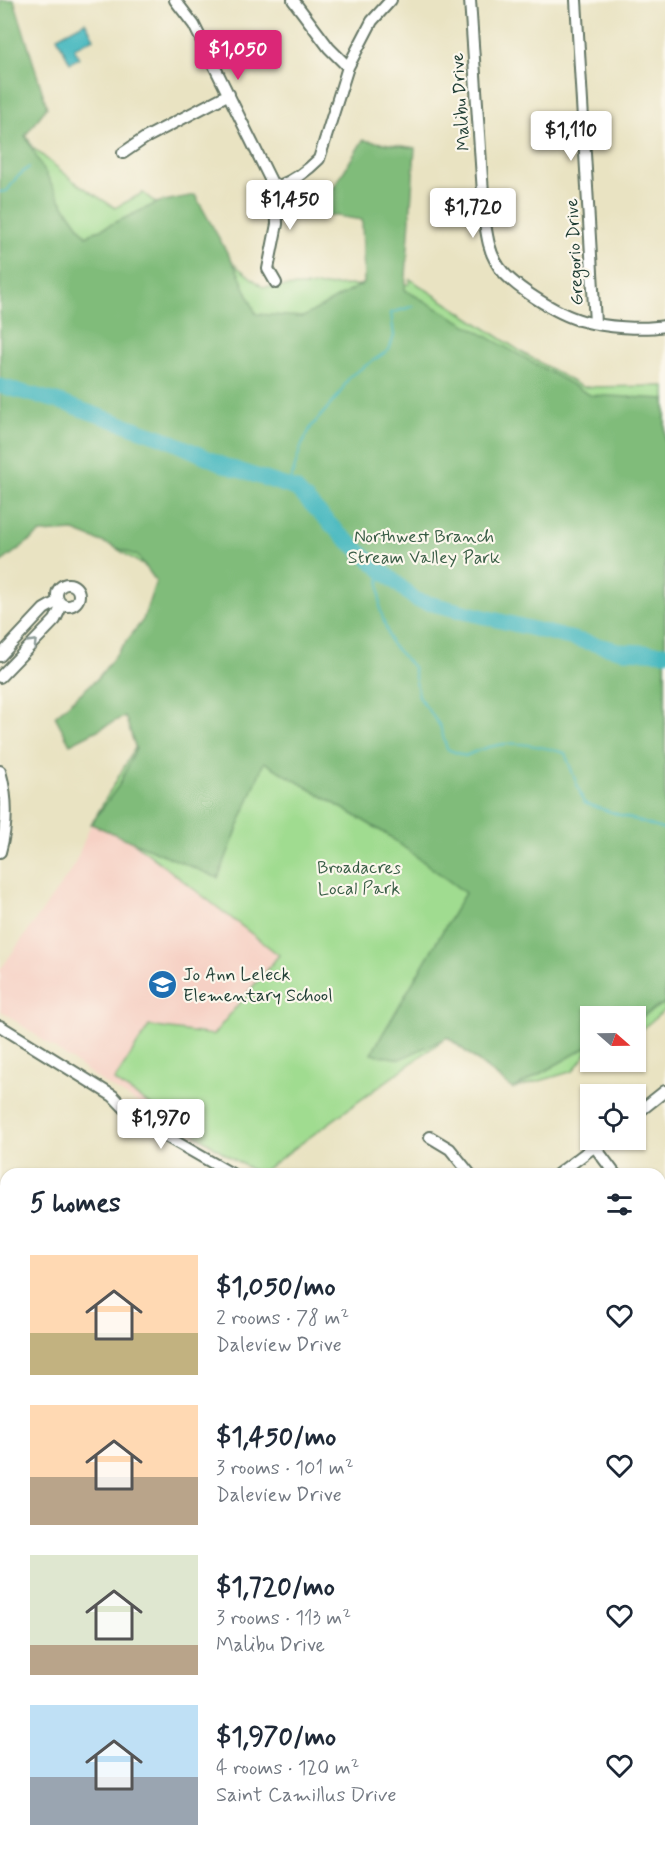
<!DOCTYPE html>
<html lang="en">
<head>
<meta charset="utf-8">
<style>
  :root { --surface:#fff; --page:#f2f2f3; --text:#1f2937; --muted:#747a83; --accent:#db2777 }
  body { margin:0; font-family:Mynerve,sans-serif; background:var(--page); color:var(--text); height:100vh; display:flex; flex-direction:column; font-size:22px; white-space:nowrap }
  * { box-sizing:border-box; margin:0 }
  p { font-size:20px; color:var(--muted) }
  .icon { flex:none; width:33px; height:33px; fill:none; stroke:currentColor; stroke-width:2; stroke-linecap:round; stroke-linejoin:round }
  .map { position:relative; flex:1; overflow:hidden }
  .side { position:absolute; left:0px; top:1168px; width:666px; height:686px; display:flex; flex-direction:column; background:var(--surface); border-radius:18px 18px 0 0; box-shadow:0 2px 4px #0004 }
  .side>* { flex:none }
  .needle { width:39px; rotate:110deg }
  .tools { position:absolute; left:580px; top:1006px; display:grid; gap:12px }
  .tools a { display:grid; place-items:center; width:66px; height:66px; border-radius:0px; background:var(--surface); box-shadow:0 2px 4px #0004; font-size:30px }
  .price { position:absolute; translate:-50% -51px; padding:0 14px; border-radius:6px; background:#fff; color:#222; font-size:20px; line-height:39px; filter:drop-shadow(0 2px 3px #0008) }
  .price::after { content:''; position:absolute; left:50%; top:36px; width:18px; height:14px; margin-left:-9px; background:inherit; clip-path:polygon(0 0,100% 0,50% 100%) }
  .price.active { background:var(--accent); color:#fff }
  ul { padding:0; list-style:none }
  li { display:flex; align-items:center; gap:18px; height:150px; padding:0 30px }
  li span { display:grid; place-items:center; flex:none; width:168px; height:120px; border-radius:0px; color:#555 }
  li>.icon { margin-inline-start:auto }
  span .icon { width:72px; height:72px; fill:#fffc; stroke-width:1 }
  li b { font-size:26px }
  h2 { display:flex; justify-content:space-between; align-items:center; height:72px; padding:0 30px; font-size:26px }
  .map>svg:first-child { display:block }
</style>
</head>
<body>
<div class="map">
<svg width="665" height="1853" viewBox="0 0 665 1853">
  <rect width="100%" height="100%" fill="#fbf7ec"/>
  <filter id="ink" filterUnits="userSpaceOnUse"><feTurbulence type="fractalNoise" baseFrequency=".0167" numOctaves="2"/><feDisplacementMap in="SourceGraphic" scale="12" xChannelSelector="R" yChannelSelector="G"/><feConvolveMatrix kernelMatrix="1 2 1 2 8 2 1 2 1" color-interpolation-filters="sRGB"/></filter>
  <filter id="wash" filterUnits="userSpaceOnUse"><feTurbulence type="fractalNoise" baseFrequency=".008" numOctaves="4" result="noise"/><feDisplacementMap in="SourceGraphic" scale="24" xChannelSelector="R" yChannelSelector="G"/><feGaussianBlur stdDeviation="1.35" result="paint"/><feColorMatrix in="noise" values="0 0 0 0 0 0 0 0 0 0 0 0 0 0 0 0 0 1.4 0 .05"/><feComposite in="paint" operator="in"/></filter>
  <g filter="url(#wash)">
    <rect width="100%" height="100%" fill="#e9e3c2"/>
    <path fill="#f6d1c5" d="M91 824 218 878 403 1029 344 1112 258 1174 101 1081 0 1010V970L73 868Z"/>
    <path fill="#a0dc90" stroke="#608c62" stroke-width="1.5" d="M0 75 32 147 75 182 115 208 143 193 263 287 409 284 410 279 523 353 582 387 665 386V1010L636 1034V1017H591V1048L573 1071 513 1089 447 1037 259 1174 230 1157 114 1081 149 1026 213 1035 279 955 97 814 196 642 211 608 95 535Z"/>
    <path fill="#80bc7a" stroke="#507c57" stroke-width="1.5" d="M0 0H14L47 107 25 136 61 201 86 236 159 202 195 195 238 272 256 314 303 317 364 283 362 220 318 213 363 140 415 148 405 290 590 395 665 399V1003L636 1020V1017H591V1045L513 1089 448 1037 400 1059 371 1054 465 893 386 834 264 762 218 878 91 824 119 785 136 749 125 716 70 744 55 716 98 678 143 620 156 581 138 556 74 531 40 533 0 563Z"/>
    <path fill="#4ab9c0" stroke="#347b7a" stroke-width="1.5" d="M85 22 94 38 74 48 79 58 70 63 57 37Z"/>
    <g fill="none" stroke-linecap="round" stroke-linejoin="round">
      <path stroke="#4ab9c0" stroke-width="2" d="M0 192 7 191 16 178 29 167
        M289 486 301 447 311 427 338 396 350 376 389 350 394 336 391 313 414 306
        M379 569 380 609 391 644 413 667 419 697 440 726 447 749 465 756C504 738 525 742 565 753L584 803 665 830"/>
      <path stroke="#4ab9c0" stroke-width="15" d="M0 386 60 402 166 439 226 466 296 489 340 534 416 600 622 651 665 653"/>
    </g>
  </g>
  <g filter="url(#ink)">
    <g fill="none" stroke-linecap="round" stroke-linejoin="round">
      <defs>
        <path id="minor" d="M175 0 194 25 272 183 279 186C295 180 307 171 319 159L348 67 372 21 391 0
          M293 0 329 48 348 67
          M470 0 485 223C487 236 489 250 496 262 507 284 559 315 583 321 605 327 642 330 665 326
          M576 0 595 323
          M123 153 145 138 229 94
          M276 283 268 269 277 224 276 185
          M57 595a11 11 0 1 1 22 0a11 11 0 1 1-22 0Z
          M0 656 44 609 58 601
          M0 677 55 620 62 605
          M0 771C8 799 8 824 0 852
          M0 1026 113 1096 134 1118 232 1174
          M636 1114 665 1091
          M430 1137 450 1149 470 1174
          M595 1147 615 1174
          M558 1174 603 1140
          M660 1235 665 1242
          M660 1286 665 1282
          M660 1429 665 1425
          M0 1453 6 1450
          M0 1492 6 1496
          M660 1556 665 1552
          M0 1631 6 1635
          M660 1635 665 1642
          M660 1702 665 1701
          M0 1752 6 1758
          M660 1816 665 1814
          M504 1848 509 1853
          M203 1853 205 1848
          M604 1853 611 1848"/>
        <path id="major" d="M0 1592 6 1595
          M0 1615 6 1619
          M367 1848 375 1853
          M406 1848 414 1853
          M16 1853 24 1848
          M47 1853 53 1848"/>
      </defs>
      <use href="#minor" stroke="#676" stroke-width="14"/>
      <use href="#major" stroke="#676" stroke-width="16"/>
      <use href="#minor" stroke="#fff" stroke-width="10"/>
      <use href="#major" stroke="#fff" stroke-width="14"/>
    </g>
    <defs><path id="oneway-chevron" d="M-2-3.5L2.5 0L-2 3.5" fill="none" stroke-width="1.6" stroke-linecap="round" stroke-linejoin="round" transform="scale(1.5)"/></defs>
    <use stroke="#8f9e9a" href="#oneway-chevron" transform="translate(33 643) rotate(-46)"/>
  </g>
  <defs>
    <symbol id="school-disc" viewBox="-11 -11 22 22"><circle r="9.5" fill="#1f6fb2" stroke="#fbf7ec"/><path d="M0-5L7-2L0 1L-7-2ZM-4 1L0 2.5L4 1V4Q0 6-4 4Z" fill="#fff"/></symbol>
  </defs>
  <g fill-rule="evenodd">
    <use href="#school-disc" x="146" y="968" width="33" height="33"/>
  </g>
  <g text-anchor="middle" stroke-width="4.5" stroke-linejoin="round" paint-order="stroke">
    <g font-size="18" fill="#1f3d34" stroke="#fbf7ec">
      <text transform="translate(460 102) rotate(-94)" y="6">Malibu Drive</text>
      <text transform="translate(574 252) rotate(-93)" y="6">Gregorio Drive</text>
    </g>
    <g font-size="18" fill="#395d46" stroke="#fbf7ec">
      <text x="424" y="542">Northwest Branch<tspan x="424" dy="21">Stream Valley Park</tspan></text>
      <text x="359" y="873">Broadacres<tspan x="359" dy="21">Local Park</tspan></text>
    </g>
    <g font-size="18" fill="#1f3d34" stroke="#fbf7ec" text-anchor="start">
      <text x="183" y="980">Jo Ann Leleck<tspan x="183" dy="21">Elementary School</tspan></text>
    </g>
  </g>
</svg>
<div class="tools">
<a><svg class="needle" viewBox="-14 -14 28 28"><path d="M0-13l5 13h-10z" fill="#e53935"/><path d="M0 13l5-13h-10z" fill="#747a83"/></svg></a>
<a><svg class="icon" aria-label="locate" viewBox="0 0 24 24"><circle cx="12" cy="12" r="6"/><path d="M12 2v4M12 18v4M2 12h4M18 12h4"/></svg></a>
</div>
<b class="price active" style="left:238px;top:81px">$1,050</b>
<b class="price" style="left:571px;top:162px">$1,110</b>
<b class="price" style="left:290px;top:231px">$1,450</b>
<b class="price" style="left:473px;top:239px">$1,720</b>
<b class="price" style="left:161px;top:1150px">$1,970</b>
<section class="side">
<h2>5 homes<svg class="icon" aria-label="filters" viewBox="0 0 24 24"><path d="M4 7h16M4 17h16"/><circle cx="9" cy="7" r="2"/><circle cx="15" cy="17" r="2"/></svg></h2>
<ul>
<li><span style="background:linear-gradient(#ffd9b3 65%,#c2b280 0)"><svg class="icon" aria-label="home" viewBox="0 0 24 24"><path d="M3 11l9-7 9 7M6 9v11h12V9"/></svg></span><div><b>$1,050/mo</b><p>2 rooms · 78 m²</p><p>Daleview Drive</p></div><svg class="icon" aria-label="heart" viewBox="0 0 24 24"><path d="M12 20l-8-8c-3-5 5-10 8-4 3-6 11-1 8 4z"/></svg></li>
<li><span style="background:linear-gradient(#ffd9b3 60%,#b9a48a 0)"><svg class="icon" aria-label="home" viewBox="0 0 24 24"><path d="M3 11l9-7 9 7M6 9v11h12V9"/></svg></span><div><b>$1,450/mo</b><p>3 rooms · 101 m²</p><p>Daleview Drive</p></div><svg class="icon" aria-label="heart" viewBox="0 0 24 24"><path d="M12 20l-8-8c-3-5 5-10 8-4 3-6 11-1 8 4z"/></svg></li>
<li><span style="background:linear-gradient(#dfe7d0 75%,#b9a48a 0)"><svg class="icon" aria-label="home" viewBox="0 0 24 24"><path d="M3 11l9-7 9 7M6 9v11h12V9"/></svg></span><div><b>$1,720/mo</b><p>3 rooms · 113 m²</p><p>Malibu Drive</p></div><svg class="icon" aria-label="heart" viewBox="0 0 24 24"><path d="M12 20l-8-8c-3-5 5-10 8-4 3-6 11-1 8 4z"/></svg></li>
<li><span style="background:linear-gradient(#bfe0f5 60%,#9aa5b1 0)"><svg class="icon" aria-label="home" viewBox="0 0 24 24"><path d="M3 11l9-7 9 7M6 9v11h12V9"/></svg></span><div><b>$1,970/mo</b><p>4 rooms · 120 m²</p><p>Saint Camillus Drive</p></div><svg class="icon" aria-label="heart" viewBox="0 0 24 24"><path d="M12 20l-8-8c-3-5 5-10 8-4 3-6 11-1 8 4z"/></svg></li>
</ul>
</section>
</div>
</body>
</html>
